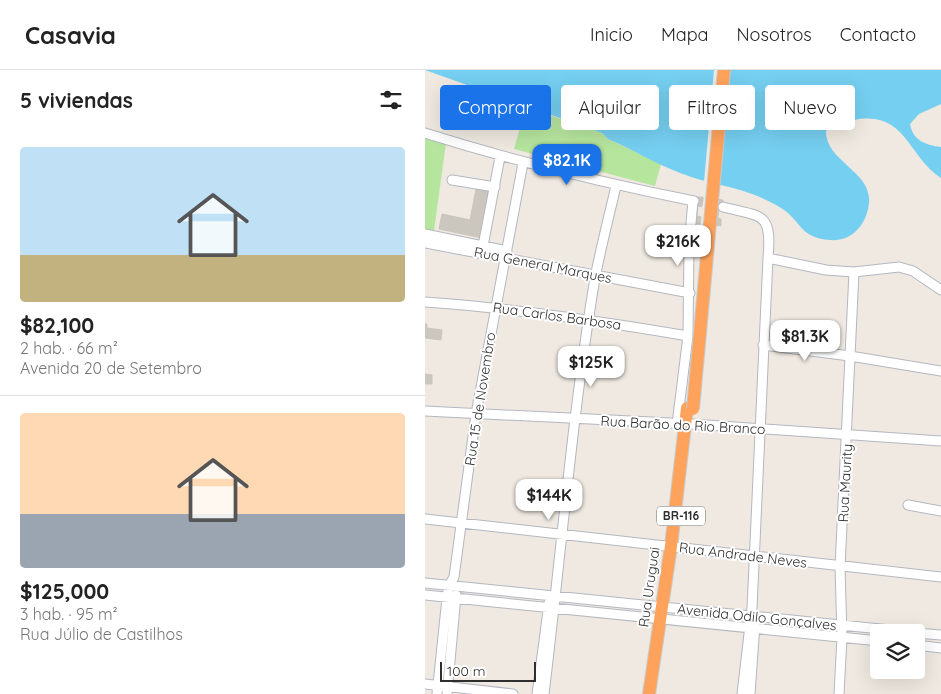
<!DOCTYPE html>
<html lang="es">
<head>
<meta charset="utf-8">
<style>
  :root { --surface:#fff; --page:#f2f2f2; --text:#222; --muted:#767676; --line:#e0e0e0; --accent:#1a73e8 }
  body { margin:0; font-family:Quicksand,sans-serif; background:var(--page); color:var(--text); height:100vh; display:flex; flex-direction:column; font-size:19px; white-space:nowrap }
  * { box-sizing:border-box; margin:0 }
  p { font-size:16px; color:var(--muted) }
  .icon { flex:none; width:28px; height:28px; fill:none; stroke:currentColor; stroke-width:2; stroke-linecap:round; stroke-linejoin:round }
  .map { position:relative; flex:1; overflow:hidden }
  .details { display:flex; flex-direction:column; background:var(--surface); width:425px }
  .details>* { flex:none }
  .guide { position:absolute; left:15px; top:15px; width:425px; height:45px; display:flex; gap:10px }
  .tools { position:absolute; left:445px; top:554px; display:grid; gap:10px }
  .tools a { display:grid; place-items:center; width:55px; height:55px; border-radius:5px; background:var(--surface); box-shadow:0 5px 20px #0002; font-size:25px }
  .scale { position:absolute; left:15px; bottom:12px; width:96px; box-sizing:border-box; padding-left:5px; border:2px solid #2e2e2e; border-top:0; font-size:14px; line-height:18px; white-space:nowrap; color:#2e2e2e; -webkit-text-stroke:4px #fff; paint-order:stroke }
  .price { position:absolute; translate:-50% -42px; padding:0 11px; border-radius:10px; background:#fff; color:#222; font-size:16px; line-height:32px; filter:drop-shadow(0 1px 2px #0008) }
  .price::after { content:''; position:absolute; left:50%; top:30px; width:15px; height:11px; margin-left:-8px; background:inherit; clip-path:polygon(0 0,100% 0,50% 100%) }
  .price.active { background:var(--accent); color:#fff }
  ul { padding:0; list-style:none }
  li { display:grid; align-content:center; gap:10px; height:265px; padding:0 20px }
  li+li { border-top:1px solid var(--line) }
  li span { display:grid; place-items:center; height:155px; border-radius:5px; color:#555 }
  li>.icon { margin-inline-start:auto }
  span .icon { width:90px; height:90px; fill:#fffc; stroke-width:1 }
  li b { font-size:21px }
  h2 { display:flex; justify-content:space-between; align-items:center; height:60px; padding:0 20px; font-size:21px }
  .chip { padding:0 18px; border-radius:5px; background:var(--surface); box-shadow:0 5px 20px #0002; font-size:18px; line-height:45px }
  .chip.active { background:var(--accent); color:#fff }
  header { display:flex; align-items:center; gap:30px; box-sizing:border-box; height:70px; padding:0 25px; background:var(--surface); border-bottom:1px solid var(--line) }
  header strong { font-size:24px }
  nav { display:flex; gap:28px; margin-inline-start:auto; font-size:18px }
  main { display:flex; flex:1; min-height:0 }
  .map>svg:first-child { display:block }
</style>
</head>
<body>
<header>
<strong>Casavia</strong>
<nav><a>Inicio</a><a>Mapa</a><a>Nosotros</a><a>Contacto</a></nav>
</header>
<main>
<section class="details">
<h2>5 viviendas<svg class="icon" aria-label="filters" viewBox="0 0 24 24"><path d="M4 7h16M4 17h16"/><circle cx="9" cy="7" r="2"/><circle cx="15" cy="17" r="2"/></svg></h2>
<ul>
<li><span style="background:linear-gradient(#bfe0f5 70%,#c2b280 0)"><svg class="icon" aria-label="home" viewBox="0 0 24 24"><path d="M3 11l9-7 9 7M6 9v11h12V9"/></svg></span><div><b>$82,100</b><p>2 hab. · 66 m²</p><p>Avenida 20 de Setembro</p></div></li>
<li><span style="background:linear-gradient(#ffd9b3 65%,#9aa5b1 0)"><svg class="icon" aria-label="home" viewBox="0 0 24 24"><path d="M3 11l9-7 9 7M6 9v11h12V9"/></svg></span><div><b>$125,000</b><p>3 hab. · 95 m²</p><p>Rua Júlio de Castilhos</p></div></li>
</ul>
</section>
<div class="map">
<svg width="516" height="624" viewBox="0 0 516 624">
  <rect width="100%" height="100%" fill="#efe9e1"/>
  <path fill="#b6e59e" d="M101 37 177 63 183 69 236 94 230 116 89 79Z
    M0 65 21 73 9 161 0 160Z"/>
  <path fill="#75cff0" d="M0 0H516V34L494 44 485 54C488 71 501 75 516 77V108C482 86 481 40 429 50 418 51 409 54 401 61 400 91 447 101 444 133 442 154 427 172 405 170 374 168 376 150 356 138 320 116 292 117 255 103 231 94 207 79 183 69L177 63Z"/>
  <path fill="#efe9e1" d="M289 0H301L291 115 279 112Z"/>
  <path fill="#cbc7bf" stroke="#cbc5ba" d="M31 26 63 37V39L69 41 65 51 27 39Z
    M51 119 67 122 57 168 14 159 17 144 45 150Z
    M270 127H278L277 135H273L272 146 276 147 275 154 267 153Z
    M290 129 298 130V137H294L293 148 296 149V156L288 155Z
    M0 254H2V258L17 260 16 270 0 268Z
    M0 304 7 305V314H0Z"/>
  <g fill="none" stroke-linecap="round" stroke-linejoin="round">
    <path stroke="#c8c4bd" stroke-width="9" stroke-dasharray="9 4.5" stroke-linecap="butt" d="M269 131 298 137"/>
    <defs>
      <path id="minor" d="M0 63C89 91 178 113 269 131
        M27 110 70 117
        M298 137C338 147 347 142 343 188L401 200 429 202 474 197 488 201 516 220
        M0 164 82 181
        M0 173 265 223
        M58 176 75 87
        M0 232C88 238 175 251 263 266
        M338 275 425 286 516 301
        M0 341 267 354 516 371
        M252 354 263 266 264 175 268 131
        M483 435 516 441
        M0 449 516 507
        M0 513 485 562
        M0 525 454 571
        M491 563 516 565
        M491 575 516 578
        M0 614 88 624
        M12 624 22 528 24 516 29 507 51 344 98 93
        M22 624 31 525
        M112 624 124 533
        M119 624C136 485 147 346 170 208 176 177 184 146 191 116
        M317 624 327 538 343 188
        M325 624 330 554
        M414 624 417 567 415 497 429 202"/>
      <path id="highway" d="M224 624 246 476 262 338"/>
    </defs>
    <use href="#minor" stroke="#b4b7c1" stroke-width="11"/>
    <use href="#highway" stroke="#c9c9c9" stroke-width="14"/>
    <use href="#minor" stroke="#fff" stroke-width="9"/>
    <use href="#highway" stroke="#ffa35c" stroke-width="12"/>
    <defs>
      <path id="highway-bridge" d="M268 339 299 0"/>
    </defs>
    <use href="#highway-bridge" stroke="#c9c9c9" stroke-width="14" stroke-linecap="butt"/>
    <use href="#highway-bridge" stroke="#ffa35c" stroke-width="12"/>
  </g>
  <g text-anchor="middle" stroke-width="4" stroke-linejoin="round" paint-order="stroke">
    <rect fill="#fff" stroke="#6d6d6d" stroke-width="1" x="232" y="436.5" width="48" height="19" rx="4"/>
    <g font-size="12" font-weight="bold" fill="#2e2e2e">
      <text x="256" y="450">BR-116</text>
    </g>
    <g font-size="14" fill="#2e2e2e" stroke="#fff">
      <text transform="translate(118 195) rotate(11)" y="5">Rua General Marques</text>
      <text transform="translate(132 246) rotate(8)" y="5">Rua Carlos Barbosa</text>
      <text transform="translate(55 329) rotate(-81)" y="5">Rua 15 de Novembro</text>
      <text transform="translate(258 355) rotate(3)" y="5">Rua Barão do Rio Branco</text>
      <text transform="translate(420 413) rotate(-87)" y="5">Rua Maurity</text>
      <text transform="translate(318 485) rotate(7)" y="5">Rua Andrade Neves</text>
      <text transform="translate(224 517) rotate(-82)" y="5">Rua Uruguai</text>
      <text transform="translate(332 547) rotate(6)" y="5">Avenida Odilo Gonçalves</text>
    </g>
  </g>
</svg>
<div class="tools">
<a><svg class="icon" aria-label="layers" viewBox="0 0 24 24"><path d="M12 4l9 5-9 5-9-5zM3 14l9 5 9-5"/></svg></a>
</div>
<div class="scale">100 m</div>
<b class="price active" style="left:142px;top:116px">$82.1K</b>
<b class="price" style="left:253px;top:197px">$216K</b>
<b class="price" style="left:380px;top:292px">$81.3K</b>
<b class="price" style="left:166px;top:318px">$125K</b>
<b class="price" style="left:124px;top:451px">$144K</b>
<div class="guide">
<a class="chip active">Comprar</a>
<a class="chip">Alquilar</a>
<a class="chip">Filtros</a>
<a class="chip">Nuevo</a>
</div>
</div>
</main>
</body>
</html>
